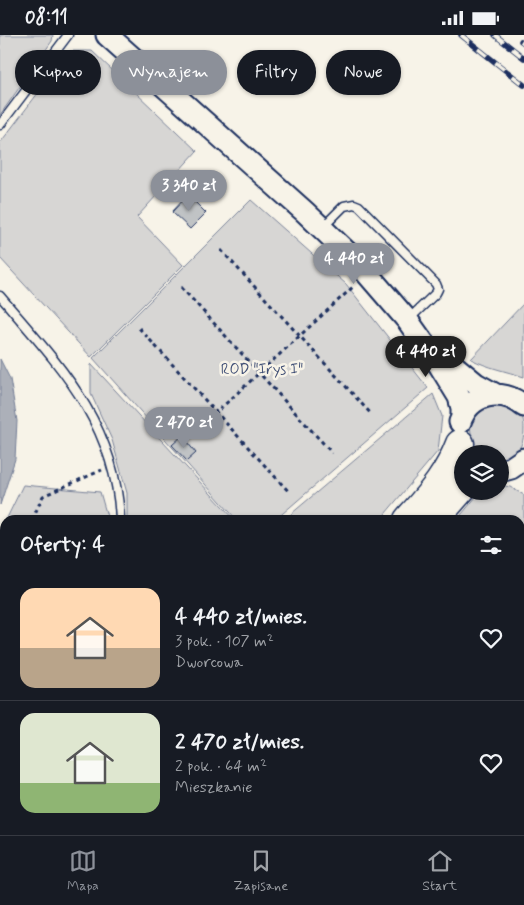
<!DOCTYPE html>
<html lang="pl">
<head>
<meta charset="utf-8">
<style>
  :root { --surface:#171b24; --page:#242831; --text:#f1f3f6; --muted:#9ea1a6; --line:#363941; --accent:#8c9099 }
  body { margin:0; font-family:Mynerve,sans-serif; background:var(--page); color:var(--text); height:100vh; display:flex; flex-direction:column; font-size:19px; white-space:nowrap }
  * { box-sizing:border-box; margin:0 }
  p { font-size:16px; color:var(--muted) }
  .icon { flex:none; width:28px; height:28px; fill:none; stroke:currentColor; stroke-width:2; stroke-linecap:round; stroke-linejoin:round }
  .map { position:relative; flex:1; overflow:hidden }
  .details { position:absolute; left:0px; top:480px; width:525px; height:320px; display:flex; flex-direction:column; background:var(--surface); border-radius:15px 15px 0 0; box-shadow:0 1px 4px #0004 }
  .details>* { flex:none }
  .top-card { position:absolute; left:15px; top:15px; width:495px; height:45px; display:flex; gap:10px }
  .tools { position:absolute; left:454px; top:410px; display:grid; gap:10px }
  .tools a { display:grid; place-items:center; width:55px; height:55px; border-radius:50%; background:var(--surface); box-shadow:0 1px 4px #0004; font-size:25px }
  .price { position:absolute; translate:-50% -42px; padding:0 11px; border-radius:18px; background:var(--accent); color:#fff; font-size:16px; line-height:32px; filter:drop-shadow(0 1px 2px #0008) }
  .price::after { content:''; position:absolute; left:50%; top:30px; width:15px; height:11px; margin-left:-8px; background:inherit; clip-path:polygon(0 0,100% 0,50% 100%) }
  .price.active { background:#222; color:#fff }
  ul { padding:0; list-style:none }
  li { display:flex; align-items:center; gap:15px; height:125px; padding:0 20px }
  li+li { border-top:1px solid var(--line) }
  li span { display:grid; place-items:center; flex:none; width:140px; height:100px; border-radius:15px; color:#555 }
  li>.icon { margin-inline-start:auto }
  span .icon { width:60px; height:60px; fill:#fffc; stroke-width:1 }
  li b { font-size:21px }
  h2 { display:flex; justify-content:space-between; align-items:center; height:60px; padding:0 20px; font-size:21px }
  .tag { padding:0 18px; border-radius:22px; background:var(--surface); box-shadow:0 1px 4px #0004; font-size:18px; line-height:45px }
  .tag.active { background:var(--accent); color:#fff }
  .status { display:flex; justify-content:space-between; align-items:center; height:35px; padding:0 25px; background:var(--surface); direction:ltr }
  .status svg { height:14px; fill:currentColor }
  .tab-bar { display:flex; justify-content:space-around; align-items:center; height:70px; border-top:1px solid var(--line); background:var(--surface); font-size:14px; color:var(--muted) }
  .tab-bar a { display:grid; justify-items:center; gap:2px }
  .tab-bar .active { color:var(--accent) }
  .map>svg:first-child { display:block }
</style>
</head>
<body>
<div class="status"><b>08:11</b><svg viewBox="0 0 49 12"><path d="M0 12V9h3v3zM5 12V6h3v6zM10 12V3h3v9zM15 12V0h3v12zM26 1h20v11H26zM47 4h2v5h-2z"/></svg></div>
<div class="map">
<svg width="524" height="800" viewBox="0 0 524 800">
  <rect width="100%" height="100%" fill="#f7f3e8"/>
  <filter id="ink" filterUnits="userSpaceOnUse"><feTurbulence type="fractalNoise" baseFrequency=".02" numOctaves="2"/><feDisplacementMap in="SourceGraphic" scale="10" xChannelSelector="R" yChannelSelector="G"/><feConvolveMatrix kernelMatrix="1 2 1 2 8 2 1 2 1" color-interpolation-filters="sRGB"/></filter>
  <g filter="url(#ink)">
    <path fill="#d7d6d4" stroke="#798299" d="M0 0H53L52 6 0 80Z
      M70 16H92L197 116 137 182 183 230 91 322 0 223V108Z
      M251 165 346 249 428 353 275 485H237L93 323Z
      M524 268V342C506 336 488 333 471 324Z
      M91 329 235 485H127V458L112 405 91 359Z
      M433 359 442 381 438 416 380 485H284Z
      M499 368C506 371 515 375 520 379 524 384 524 389 524 394 524 410 518 422 500 424V419H481L472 406 470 390 473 383 484 372Z
      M23 450 100 457 108 485H6Z
      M500 450 510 452 524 460V562L520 565V485H457L481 456H500Z
      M5 487V795H95L98 800H0V497Z
      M520 618 524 623V800H426L424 795H520Z"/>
    <path fill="#acb0b9" stroke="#727c95" d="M0 324 10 344 17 386 15 424 0 470Z"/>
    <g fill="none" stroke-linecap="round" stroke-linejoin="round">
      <path stroke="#727c95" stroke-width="5" d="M520 570 524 567
        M0 589 5 582
        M0 761 5 765
        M47 795 54 800
        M221 800 225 795"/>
    </g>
    <path fill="#c0c3c5" stroke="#1b2f5e" d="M188 160 206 178 190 194 172 177Z
      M182 401 196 418 187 426 172 410Z"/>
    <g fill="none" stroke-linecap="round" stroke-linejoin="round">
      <defs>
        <path id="service" d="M0 90 68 0
          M322 193 344 171 354 169 359 171 436 249 438 254 436 258 409 284
          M0 261C59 330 116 388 120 485
          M11 800 15 795"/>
        <path id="secondary" d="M107 0 305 177 357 227 408 286 440 331 459 362 462 373V381
          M441 320 476 349 496 360
          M460 387C470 358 501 352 524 371
          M500 436 511 433 524 424"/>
        <path id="motorway" d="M408 485C430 460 448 441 460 409
          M434 485 462 453
          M139 800 143 795
          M166 800 170 795"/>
      </defs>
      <use href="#service" stroke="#1b2f5e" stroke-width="11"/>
      <use href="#secondary" stroke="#1b2f5e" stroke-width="25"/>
      <use href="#motorway" stroke="#1b2f5e" stroke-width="31"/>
      <path stroke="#1b2f5e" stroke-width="3" stroke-dasharray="4 4" stroke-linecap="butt" d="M221 215 372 380
        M181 252 332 418
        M139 293 290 458
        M196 396 354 251
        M32 485 43 461 102 435
        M0 545 5 538"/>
      <use href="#service" stroke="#f7f3e8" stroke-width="8"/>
      <use href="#secondary" stroke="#f7f3e8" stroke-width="21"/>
      <use href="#motorway" stroke="#f7f3e8" stroke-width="28"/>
      <defs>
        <path id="rail" d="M461 0 524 50
          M495 0 524 23
          M521 6 524 8"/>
      </defs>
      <use href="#rail" stroke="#1b2f5e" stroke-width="5.5"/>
      <use href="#rail" stroke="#f7f3e8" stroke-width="4" stroke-dasharray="11" stroke-linecap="butt"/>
    </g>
  </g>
  <g text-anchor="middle" stroke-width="5" stroke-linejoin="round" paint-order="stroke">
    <g font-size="15" fill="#415076" stroke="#f7f3e8">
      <text x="262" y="339">ROD "Irys I"</text>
    </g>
  </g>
</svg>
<div class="tools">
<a><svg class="icon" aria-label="layers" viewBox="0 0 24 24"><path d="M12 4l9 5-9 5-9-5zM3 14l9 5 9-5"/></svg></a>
</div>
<b class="price" style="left:189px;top:177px">3 340 zł</b>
<b class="price" style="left:354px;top:250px">4 440 zł</b>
<b class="price active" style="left:426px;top:343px">4 440 zł</b>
<b class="price" style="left:184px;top:414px">2 470 zł</b>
<div class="top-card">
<a class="tag">Kupno</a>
<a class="tag active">Wynajem</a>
<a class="tag">Filtry</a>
<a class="tag">Nowe</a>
</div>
<section class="details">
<h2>Oferty: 4<svg class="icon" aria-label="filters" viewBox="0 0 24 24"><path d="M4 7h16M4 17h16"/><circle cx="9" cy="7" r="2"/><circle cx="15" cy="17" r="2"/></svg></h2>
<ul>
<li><span style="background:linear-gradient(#ffd9b3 60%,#b9a48a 0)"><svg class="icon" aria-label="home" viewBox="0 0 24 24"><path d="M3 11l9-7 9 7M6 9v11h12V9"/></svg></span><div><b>4 440 zł/mies.</b><p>3 pok. · 107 m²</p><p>Dworcowa</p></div><svg class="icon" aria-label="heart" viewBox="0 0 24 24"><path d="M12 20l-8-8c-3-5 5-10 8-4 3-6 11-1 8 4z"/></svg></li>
<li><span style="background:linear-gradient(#dfe7d0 70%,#8fb573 0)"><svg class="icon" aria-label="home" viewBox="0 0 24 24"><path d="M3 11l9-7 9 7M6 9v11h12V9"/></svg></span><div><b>2 470 zł/mies.</b><p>2 pok. · 64 m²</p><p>Mieszkanie</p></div><svg class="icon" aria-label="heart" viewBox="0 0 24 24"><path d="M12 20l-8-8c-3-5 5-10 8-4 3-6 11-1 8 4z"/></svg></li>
</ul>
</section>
</div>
<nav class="tab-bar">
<a class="active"><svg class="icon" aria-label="map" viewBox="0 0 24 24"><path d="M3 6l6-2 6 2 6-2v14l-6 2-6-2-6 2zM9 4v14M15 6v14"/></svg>Mapa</a>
<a><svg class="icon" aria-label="saved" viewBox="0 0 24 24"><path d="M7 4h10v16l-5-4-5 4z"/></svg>Zapisane</a>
<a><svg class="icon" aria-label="home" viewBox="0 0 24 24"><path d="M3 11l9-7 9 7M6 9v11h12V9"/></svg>Start</a>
</nav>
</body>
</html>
